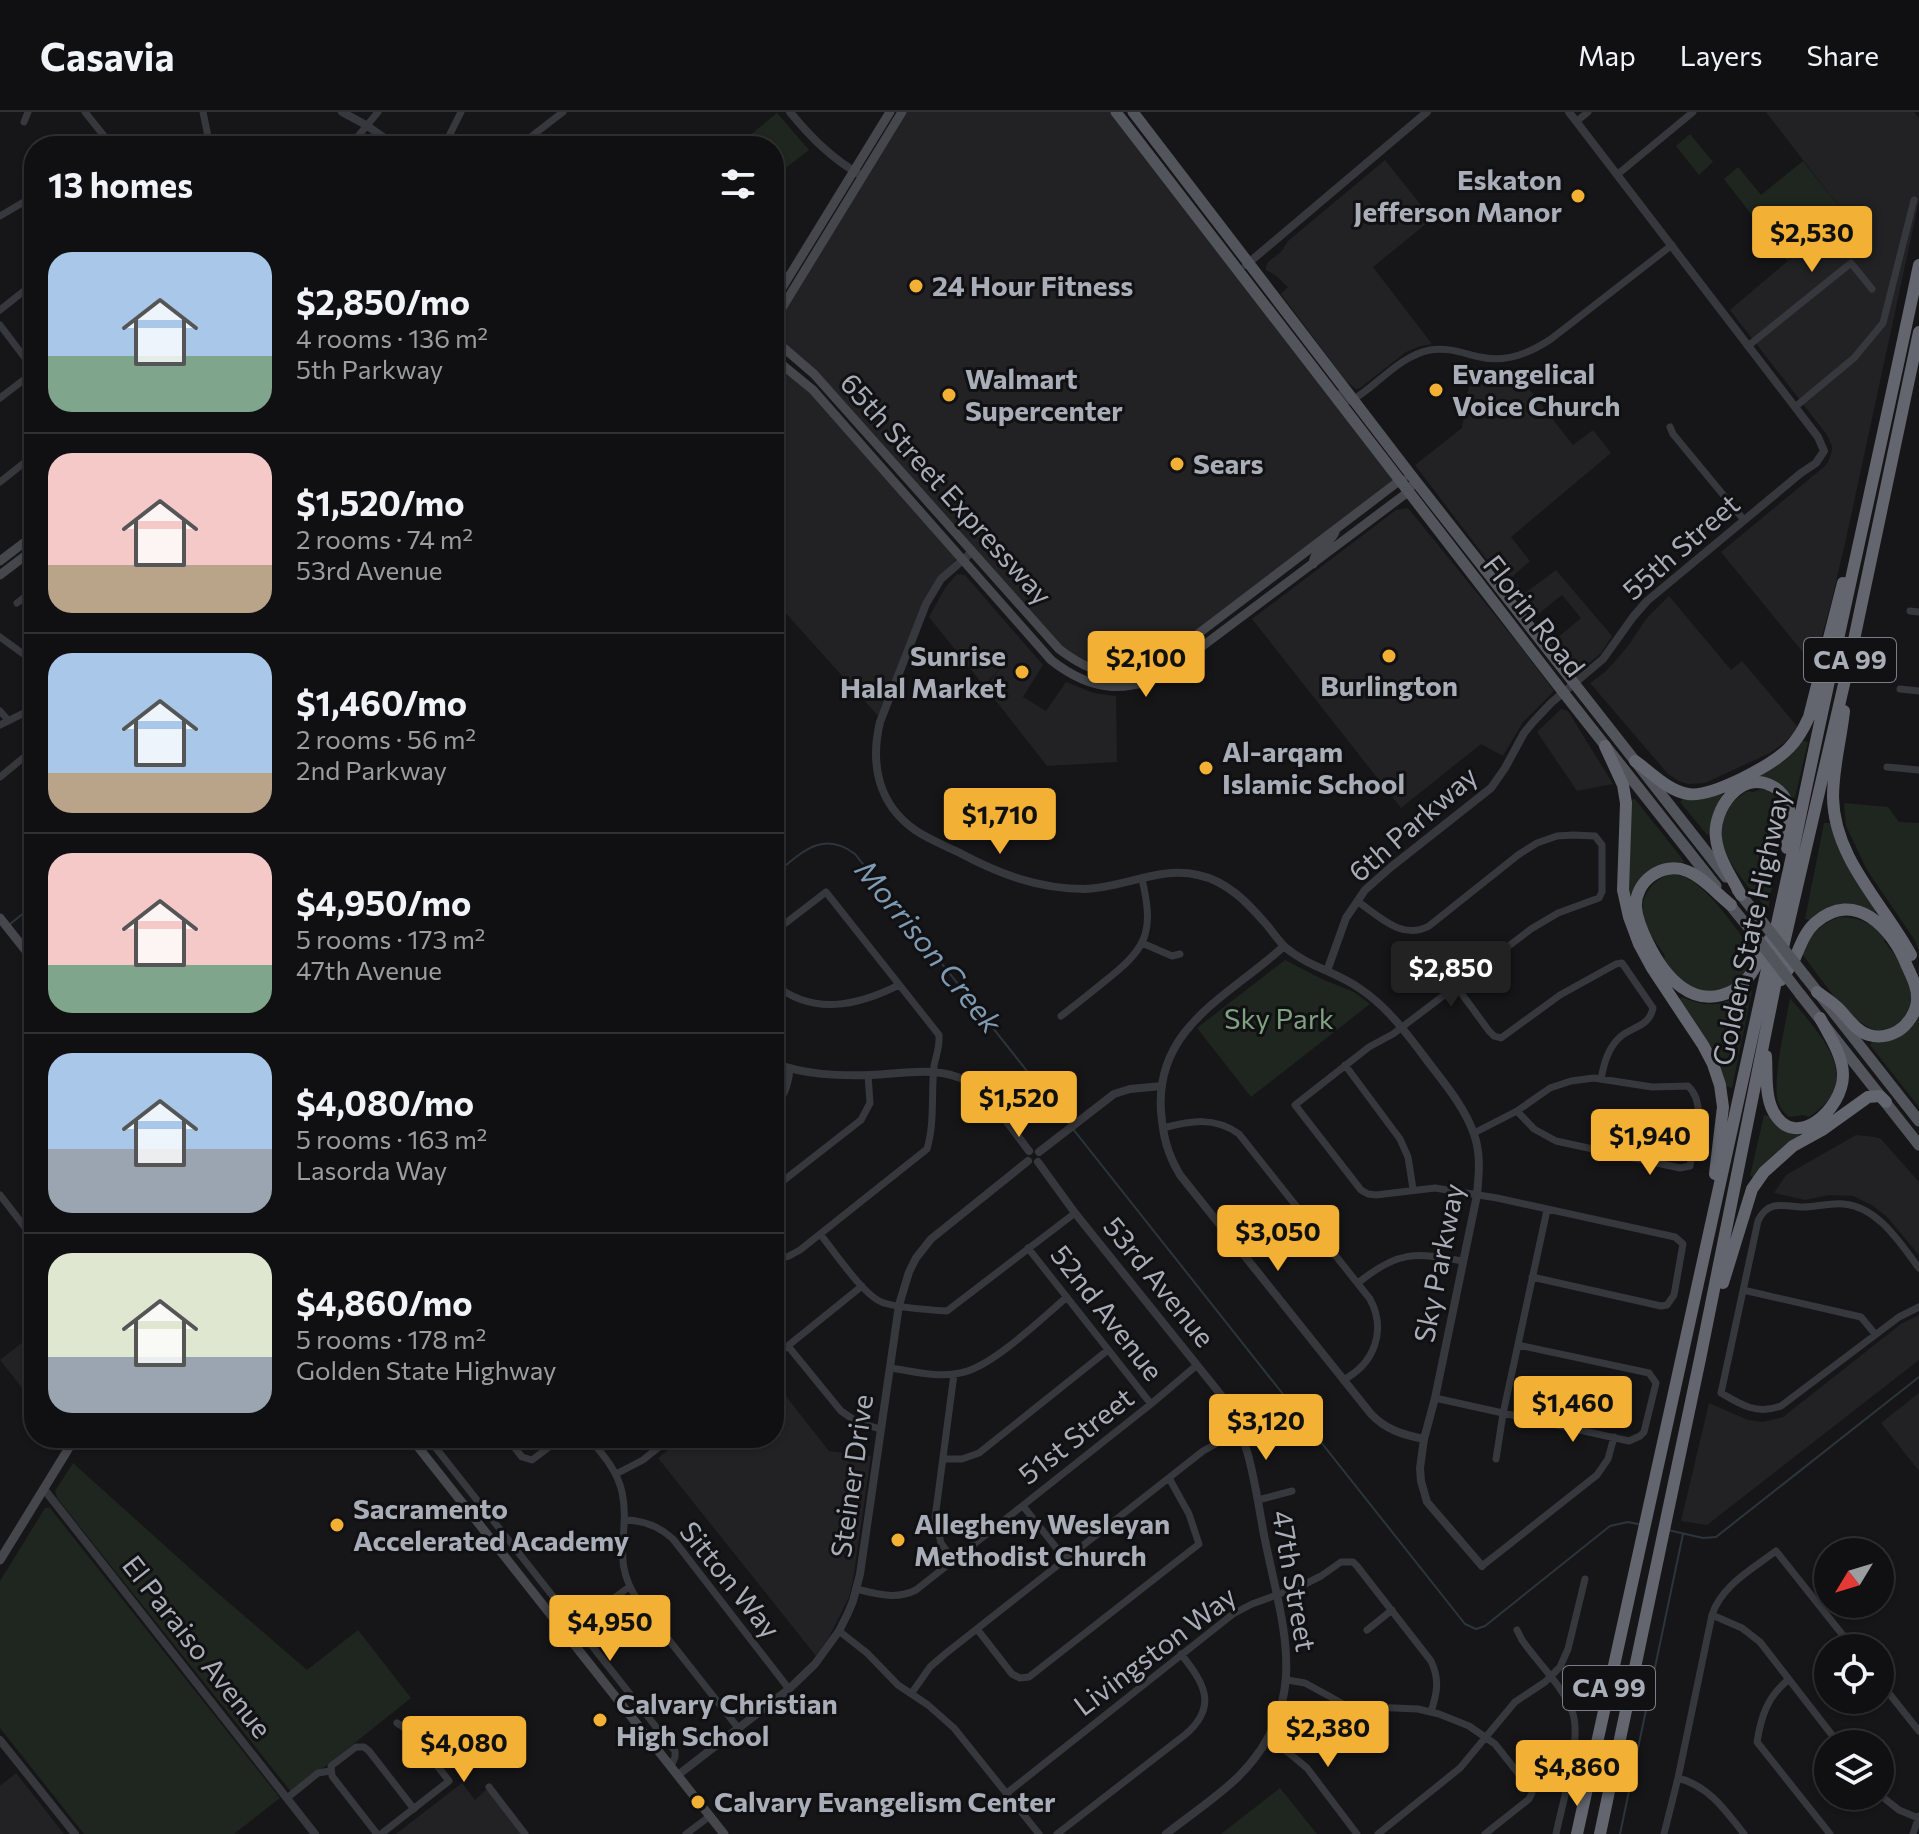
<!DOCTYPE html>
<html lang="en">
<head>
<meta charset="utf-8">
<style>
  :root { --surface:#101012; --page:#19191b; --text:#f1f3f6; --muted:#9c9d9f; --line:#303032; --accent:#f2b134 }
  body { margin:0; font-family:Commissioner,sans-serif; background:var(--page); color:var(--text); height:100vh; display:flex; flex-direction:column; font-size:30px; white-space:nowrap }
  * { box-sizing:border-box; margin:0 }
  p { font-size:26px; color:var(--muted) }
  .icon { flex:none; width:44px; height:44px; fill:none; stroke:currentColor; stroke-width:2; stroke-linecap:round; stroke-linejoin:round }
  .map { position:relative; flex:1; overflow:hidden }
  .panel { position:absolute; left:24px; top:24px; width:760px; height:1312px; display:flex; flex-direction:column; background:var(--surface); border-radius:32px; box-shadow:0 2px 6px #0004,0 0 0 2px var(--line) }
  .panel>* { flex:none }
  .needle { width:52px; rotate:232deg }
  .buttons { position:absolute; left:1814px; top:1426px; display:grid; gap:16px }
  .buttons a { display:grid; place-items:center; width:80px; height:80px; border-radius:50%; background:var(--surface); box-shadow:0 2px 6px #0004,0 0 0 2px var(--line); font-size:40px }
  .price { position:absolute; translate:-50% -68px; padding:0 18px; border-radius:8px; background:var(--accent); color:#111; font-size:26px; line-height:52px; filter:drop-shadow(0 2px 4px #0008) }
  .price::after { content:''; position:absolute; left:50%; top:48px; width:24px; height:18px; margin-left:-12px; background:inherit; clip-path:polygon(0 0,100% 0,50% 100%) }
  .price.active { background:#222; color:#fff }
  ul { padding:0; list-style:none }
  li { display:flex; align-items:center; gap:24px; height:200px; padding:0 24px }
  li+li { border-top:2px solid var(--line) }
  li span { display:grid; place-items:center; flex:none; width:224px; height:160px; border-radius:24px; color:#555 }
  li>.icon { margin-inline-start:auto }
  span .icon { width:96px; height:96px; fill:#fffc; stroke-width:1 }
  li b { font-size:34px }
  h2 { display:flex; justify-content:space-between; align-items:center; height:96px; padding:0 24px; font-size:34px }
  header { display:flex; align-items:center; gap:48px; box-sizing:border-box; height:112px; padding:0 40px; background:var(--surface); border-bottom:2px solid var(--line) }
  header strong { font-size:38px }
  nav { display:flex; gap:44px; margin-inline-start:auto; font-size:28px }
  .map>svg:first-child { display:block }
</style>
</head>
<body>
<header>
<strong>Casavia</strong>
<nav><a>Map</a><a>Layers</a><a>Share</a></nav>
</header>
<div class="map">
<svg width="1919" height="1722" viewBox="0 0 1919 1722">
  <rect width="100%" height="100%" fill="#161618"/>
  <path fill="#222225" d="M902 0H1116L1399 369 1167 547 1127 562 1077 551 811 262 774 236V209Z
    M1766 0H1914L1919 7V89L1846 427 1832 487 1814 554 1721 440 1825 354 1828 350 1832 339V334L1827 323 1730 198 1844 101Z
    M1385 48 1432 107 1373 155 1432 232 1421 234 1406 240 1360 276 1356 277 1346 269 1281 182 1288 175 1275 163 1266 158V154L1268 150 1281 140 1288 129Z
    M774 248 825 289 960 443 940 465 879 605 774 488Z
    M1472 255 1514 258 1573 333 1593 318 1611 341 1511 425 1530 449 1512 465 1525 481 1556 458 1612 524 1601 541 1580 559 1573 558 1551 531 1581 506 1562 483 1532 507 1415 353 1462 316Z
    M1408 396 1520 534 1554 579 1523 610 1503 644 1481 632 1401 696 1252 507 1396 398Z
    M957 462 965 463 1043 553 1023 585 1046 599 1066 570 1094 581 1116 584 1117 650 1047 654 985 575 1003 553 984 574 929 505 945 476Z
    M1669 484 1731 558 1742 549 1797 614 1793 622 1784 631 1770 641 1705 671 1688 672 1679 669 1668 662 1590 571 1605 560 1617 547 1628 534 1646 507Z
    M1561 597 1568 599 1613 672 1577 679 1537 620Z
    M1856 1023 1875 1025 1881 1027 1919 1070V1143L1887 1105 1872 1093 1853 1084 1829 1083 1805 1088 1774 1081 1786 1063Z
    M1919 1203V1248L1707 1413 1681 1409 1709 1291 1748 1308 1763 1310 1783 1305 1901 1212Z
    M34 1221V1291L0 1248Z
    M774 1269 829 1339 871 1344 853 1468 849 1485 828 1527 816 1544 658 1346 683 1326H774Z
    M1919 1281V1359L1881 1311Z
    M16 1661 64 1722H0V1674Z
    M462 1671 475 1688 489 1675 523 1722H396Z"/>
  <path fill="#1e261f" d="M777 1 809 38 774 65V34H747L743 29Z
    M1690 22 1713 50 1699 63 1676 34Z
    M1803 49 1844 101 1787 149 1724 67 1738 55 1761 83Z
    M1801 628 1808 630 1795 686 1789 685 1760 667 1759 661Z
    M1762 677C1774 680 1780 687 1783 699 1774 712 1780 724 1778 738 1776 758 1771 778 1768 798 1738 762 1691 717 1747 679L1753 680Z
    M1721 682 1724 685 1712 721 1707 723 1680 690 1684 686 1700 688Z
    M1635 687 1684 749 1681 752 1668 753 1634 786H1629L1627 773 1630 688Z
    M1844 691 1888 695 1899 710 1919 711V838L1914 827 1867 758 1846 714Z
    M1824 711H1831L1838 737 1844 749 1877 798 1874 800 1824 798 1809 808 1805 807Z
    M1670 762C1701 760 1737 819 1755 842L1749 856 1735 873 1709 881 1685 874 1663 850 1665 844C1660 836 1655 829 1650 822 1634 799 1644 771 1670 762Z
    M1839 805C1859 805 1871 811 1885 824L1884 829C1889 836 1895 842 1899 849 1911 867 1919 896 1899 912 1891 919 1880 921 1870 916 1845 904 1819 864 1802 842 1812 822 1817 814 1839 805Z
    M1285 848 1324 868 1354 880 1370 892 1251 985 1197 916Z
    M1747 877 1752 879 1732 976 1725 974 1679 888 1682 885C1706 896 1726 895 1747 877Z
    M1790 886C1820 923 1867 967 1809 1005L1804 1003 1789 1005C1783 1000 1780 996 1778 989 1772 968 1786 910 1790 886Z
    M1919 898V995L1870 933 1874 927 1883 928Z
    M1764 1003 1770 1004 1799 1020V1025L1773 1043 1755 1066 1750 1064Z
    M73 1351 213 1477 307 1558 358 1518 411 1586 292 1681 57 1386 55 1379Z
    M45 1396H50L280 1686 234 1722H84L0 1616V1469Z
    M1280 1676 1317 1722H1221Z"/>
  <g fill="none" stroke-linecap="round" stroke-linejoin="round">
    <path stroke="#2c353c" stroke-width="2" d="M774 763C800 742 822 717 855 742L1069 1012
      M10 812 34 793
      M1073 1017 1465 1512 1476 1517 1485 1514 1610 1414 1628 1410 1638 1412
      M1668 1418 1703 1426 1716 1425 1919 1265
      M1620 1722 1683 1422"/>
    <path stroke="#37383d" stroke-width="7" d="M85 0 112 34
      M203 0 210 34
      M1577 9 1588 0
      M24 10 28 0
      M350 34 378 0
      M444 34 461 0
      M519 34 563 0
      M650 34 658 27
      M1618 62 1693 0
      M0 104 34 84
      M0 198 34 171
      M0 213 34 258
      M1748 234 1851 151 1872 177
      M1339 282 1345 288 1351 289C1377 274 1399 244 1430 238 1448 235 1462 241 1480 245 1505 251 1530 241 1551 227L1672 133
      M0 286 34 260
      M1795 295 1854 246 1883 211 1914 88
      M1670 315 1673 322 1744 408
      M0 370 34 343
      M17 491 34 478
      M1910 499 1919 500
      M0 525 26 544 34 566
      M1900 577 1919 579
      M0 599 8 608
      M0 613 24 601 34 592
      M1887 655 1919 658
      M0 665 34 637
      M1357 789C1379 804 1402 829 1429 814L1518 743 1537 731 1557 724 1573 723 1595 724 1602 733V780L1599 786 1558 801 1531 817 1393 922 1369 935 1295 993 1361 1078 1368 1082 1376 1083 1435 1076 1497 1086 1675 1125 1683 1132 1674 1183 1667 1193 1661 1194 1532 1165
      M774 820 826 780 939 923C940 935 936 943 934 954 931 981 935 1010 927 1037L800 1138 789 1144 774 1149
      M1142 831 1172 844 1180 842
      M774 872C813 904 857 894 899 873
      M1456 874 1489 919 1494 924 1501 926 1560 883 1616 852 1622 851 1653 896C1649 915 1633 914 1620 925 1608 936 1604 951 1601 967
      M1061 904C1078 891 1094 878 1110 865 1150 834 1153 815 1142 767
      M1345 953 1400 1027 1408 1045 1413 1077
      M774 995C785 984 788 973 790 958
      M1163 1016C1191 1009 1214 1004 1239 1022L1370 1187C1387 1219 1374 1252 1343 1268
      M1474 1021 1517 999 1550 976 1571 969 1594 966 1652 975 1688 974C1708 992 1694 1030 1690 1054L1680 1056 1556 1029 1534 1017 1517 999
      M774 1076 861 1008 870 991 868 963
      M0 1083 34 1127
      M820 1122C834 1139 865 1186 884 1191 900 1196 930 1198 947 1199L1075 1101
      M1028 1136 1151 1292
      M1919 1156C1900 1131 1878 1095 1844 1092 1830 1090 1815 1096 1800 1095 1782 1093 1767 1089 1758 1109L1721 1281C1741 1293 1757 1303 1781 1294L1899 1205 1919 1195
      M1358 1171C1397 1139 1415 1140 1463 1149
      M1743 1178 1861 1205 1875 1222
      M788 1234 841 1299 857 1310 880 1317
      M774 1245 862 1174
      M890 1256C913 1259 937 1266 960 1261 991 1256 1041 1207 1067 1185
      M1435 1286 1629 1329 1640 1324 1644 1320 1656 1271 1649 1261 1518 1233
      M428 1326 675 1639V1645L671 1654
      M507 1326 522 1345 532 1348 561 1326
      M589 1326C603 1343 617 1358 622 1380 631 1423 609 1447 639 1490L739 1617
      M944 1347H962L979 1341 1108 1238
      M1496 1347 1503 1302 1547 1098
      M616 1362 643 1348 670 1326
      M1258 1388 1292 1379
      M1023 1394 1066 1448
      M624 1408C644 1408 659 1414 673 1427L789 1577
      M953 1448 941 1431 935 1406 954 1262
      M1482 1454 1597 1363 1608 1347 1614 1325
      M856 1477C877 1482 896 1488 916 1478L1151 1292 1197 1253
      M1712 1503 1742 1516 1760 1530 1839 1632
      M977 1517 1012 1562 1020 1566 1029 1565 1199 1432 1189 1402 1169 1366
      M1367 1518 1392 1498
      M1517 1518 1522 1528C1538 1551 1562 1573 1572 1599 1583 1625 1562 1692 1556 1722
      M839 1519 867 1541 898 1573 928 1593 954 1616 1039 1722
      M566 1522 629 1475
      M1287 1568 1305 1571 1347 1594 1418 1597 1439 1602 1469 1614 1495 1632 1529 1675 1532 1681 1529 1687 1485 1722
      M1788 1568C1767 1585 1761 1605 1757 1630L1830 1722
      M1880 1570 1919 1619
      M911 1582 930 1555 945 1542 1203 1339 1219 1330 1241 1321
      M1377 1595 1379 1626
      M1267 1626 1289 1641 1307 1656 1357 1722
      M1678 1666C1709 1674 1725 1698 1744 1722
      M489 1675 525 1722
      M1007 1681 1233 1502 1252 1492 1301 1474 1321 1464 1341 1450H1353L1357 1454 1431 1549C1440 1568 1437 1581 1431 1600
      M1880 1683 1899 1698 1918 1706
      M287 1686 318 1661 330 1659
      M377 1722 332 1664 331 1654 356 1635H364L369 1639 414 1697
      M381 1722 449 1669 411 1620 397 1611
      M686 1722 710 1704
      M1057 1722 1186 1622C1219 1593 1203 1570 1181 1542
      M1378 1722 1460 1656 1515 1590 1545 1570 1560 1555 1568 1537 1585 1467
      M1664 1722 1678 1666 1712 1503C1721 1474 1752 1457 1776 1439L1853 1536
      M1913 1722 1919 1704"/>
    <path stroke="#37383d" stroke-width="8" d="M342 0 366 13 396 34
      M790 0C810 25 831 46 859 62
      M1246 153 1427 0
      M972 440 941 467 926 492 880 610C870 652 878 692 915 718 928 727 944 733 958 740 999 762 1038 777 1085 777 1123 776 1160 754 1198 763 1227 769 1247 790 1266 812 1272 819 1278 828 1285 835 1307 854 1336 860 1359 876 1388 895 1408 923 1429 951 1446 973 1465 996 1474 1022 1481 1042 1479 1062 1477 1083L1435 1286 1424 1327 1420 1356 1421 1369 1427 1390 1482 1454
      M1284 834C1231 883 1155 914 1161 999 1163 1024 1167 1041 1180 1063L1371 1302C1386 1318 1404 1323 1424 1327
      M1327 859 1346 806 1365 778 1391 755 1491 676 1505 656 1524 621 1534 609 1551 591 1603 547 1633 505 1647 489 1801 361 1816 351 1824 339 1818 325 1569 0
      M774 951C805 963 838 964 871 963 901 962 941 953 968 970 993 986 1011 1016 1029 1039
      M1039 1040 1114 982 1130 977 1162 974
      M1038 1050 1075 1101 1221 1283C1250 1324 1255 1375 1264 1423 1282 1514 1314 1589 1238 1665 1216 1686 1190 1703 1166 1722
      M44 1377 315 1722
      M0 1628 75 1722
      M678 1663 789 1577 815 1552 839 1519 848 1501 853 1489 860 1462 899 1193 909 1160 916 1146 931 1127 1028 1049"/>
    <path stroke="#45474d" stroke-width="9" d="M774 189 890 0
      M774 209 902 0
      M774 231 785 237 814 262 1059 537C1093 563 1117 568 1157 553L1399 369 1403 368
      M774 246 813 278 1051 548C1090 579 1129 584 1172 557L1408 380 1411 374
      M0 449 34 423
      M1313 452C1314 437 1330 432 1335 420
      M0 463 34 437
      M0 806 34 849
      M411 1326 724 1722
      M0 1448 75 1326"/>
    <path stroke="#53555c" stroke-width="11" d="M1116 0 1563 580 1716 774
      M1133 0 1414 367 1726 765
      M1737 778 1757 803
      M1726 788 1753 821
      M1805 864 1919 1009
      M1800 882 1919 1033"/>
    <path stroke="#63666e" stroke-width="12" d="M1844 599C1841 627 1833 656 1833 685 1834 747 1883 791 1911 843
      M1605 634 1623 673 1626 691 1623 778 1629 805 1639 832 1652 856 1703 933 1713 952 1720 973 1723 995 1715 1062
      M1635 649C1651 660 1668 679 1688 682 1711 686 1773 653 1789 636 1798 627 1804 616 1809 605L1843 471
      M1741 783C1732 766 1718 746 1716 726 1712 698 1741 657 1772 674 1780 678 1785 684 1788 693 1792 705 1788 723 1787 736
      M1731 793C1717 782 1703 765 1687 759 1663 749 1634 769 1636 796 1637 807 1643 821 1648 831 1664 864 1693 900 1734 878 1752 868 1760 845 1769 828
      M1781 868C1785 862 1790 855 1794 848 1800 835 1804 821 1815 811 1855 776 1892 816 1907 854 1912 865 1918 876 1917 889 1916 900 1908 913 1898 919 1889 924 1879 926 1869 923 1855 919 1847 904 1837 895 1831 889 1824 885 1817 880
      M1766 944C1767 961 1765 984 1773 999 1795 1041 1843 997 1843 963 1843 944 1829 923 1820 906
      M1723 1171 1752 1077 1764 1060 1793 1034 1822 1018 1868 985 1880 984 1886 990
      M1577 1722 1793 739C1833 544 1878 349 1919 153
      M1600 1722 1700 1247 1781 844 1851 542 1919 220"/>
    <path stroke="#53555c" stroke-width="11" d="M1757 803 1805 864
      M1753 821 1800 882"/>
  </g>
  <g fill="#f2b134" stroke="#111113" stroke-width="3">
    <circle cx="1578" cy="84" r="8"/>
    <circle cx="916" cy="174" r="8"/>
    <circle cx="1436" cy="278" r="8"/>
    <circle cx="949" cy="283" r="8"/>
    <circle cx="1177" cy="352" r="8"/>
    <circle cx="1389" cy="544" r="8"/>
    <circle cx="1022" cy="560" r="8"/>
    <circle cx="1206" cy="656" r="8"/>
    <circle cx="337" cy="1413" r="8"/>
    <circle cx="898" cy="1428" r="8"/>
    <circle cx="600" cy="1608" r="8"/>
    <circle cx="698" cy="1690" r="8"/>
  </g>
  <g text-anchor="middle" stroke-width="6" stroke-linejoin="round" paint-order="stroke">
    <g fill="#111113" stroke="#7b7e86" stroke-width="2">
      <rect x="1804" y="526" width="92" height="44" rx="6"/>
      <rect x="1563" y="1554" width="92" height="44" rx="6"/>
    </g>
    <g font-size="26" font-weight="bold" fill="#a8adb8">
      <text x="1850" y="557">CA 99</text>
      <text x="1609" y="1585">CA 99</text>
    </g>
    <g font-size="28" font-weight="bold" fill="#a8adb8" stroke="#111113" text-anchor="start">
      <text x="1562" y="78" text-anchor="end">Eskaton<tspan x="1562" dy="32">Jefferson Manor</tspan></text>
      <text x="932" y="184">24 Hour Fitness</text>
      <text x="1452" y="272">Evangelical<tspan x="1452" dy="32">Voice Church</tspan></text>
      <text x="965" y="277">Walmart<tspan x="965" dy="32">Supercenter</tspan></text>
      <text x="1193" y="362">Sears</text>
      <text x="1006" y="554" text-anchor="end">Sunrise<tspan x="1006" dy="32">Halal Market</tspan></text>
      <text x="1389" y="584" text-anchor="middle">Burlington</text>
      <text x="1222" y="650">Al-arqam<tspan x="1222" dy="32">Islamic School</tspan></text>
      <text x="353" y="1407">Sacramento<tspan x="353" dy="32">Accelerated Academy</tspan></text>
      <text x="914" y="1422">Allegheny Wesleyan<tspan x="914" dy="32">Methodist Church</tspan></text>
      <text x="616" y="1602">Calvary Christian<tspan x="616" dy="32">High School</tspan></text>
      <text x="714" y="1700">Calvary Evangelism Center</text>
    </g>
    <g font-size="28" fill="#a8adb8" stroke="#111113">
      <text transform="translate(946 377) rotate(48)" y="10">65th Street Expressway</text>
      <text transform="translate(1681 435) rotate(-41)" y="10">55th Street</text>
      <text transform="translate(1534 504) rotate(52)" y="10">Florin Road</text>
      <text transform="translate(1413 712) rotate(-41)" y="10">6th Parkway</text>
      <text transform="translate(1751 816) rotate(-78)" y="10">Golden State Highway</text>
      <text transform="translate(1439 1151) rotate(-79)" y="10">Sky Parkway</text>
      <text transform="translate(1159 1170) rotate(51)" y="10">53rd Avenue</text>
      <text transform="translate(1107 1201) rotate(52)" y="10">52nd Avenue</text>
      <text transform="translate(1076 1324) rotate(-38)" y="10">51st Street</text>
      <text transform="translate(852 1364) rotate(-82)" y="10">Steiner Drive</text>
      <text transform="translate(730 1468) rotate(51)" y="10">Sitton Way</text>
      <text transform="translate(1294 1469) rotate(80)" y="10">47th Street</text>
      <text transform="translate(197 1535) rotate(52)" y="10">El Paraiso Avenue</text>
      <text transform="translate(1155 1539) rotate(-37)" y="10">Livingston Way</text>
    </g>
    <g font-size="28" fill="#7fa381" stroke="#111113">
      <text x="1279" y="917">Sky Park</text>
    </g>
    <g font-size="30" font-style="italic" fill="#7f9bb3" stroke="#111113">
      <text transform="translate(928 835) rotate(51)" y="10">Morrison Creek</text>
    </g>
  </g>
</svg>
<div class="buttons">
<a><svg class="needle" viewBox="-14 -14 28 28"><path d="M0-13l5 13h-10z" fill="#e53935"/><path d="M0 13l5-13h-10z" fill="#9c9d9f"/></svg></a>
<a><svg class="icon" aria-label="locate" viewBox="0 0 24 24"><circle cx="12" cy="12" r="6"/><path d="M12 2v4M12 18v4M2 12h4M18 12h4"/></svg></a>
<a><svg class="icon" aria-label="layers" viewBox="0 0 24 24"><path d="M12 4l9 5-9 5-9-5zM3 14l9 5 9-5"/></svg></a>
</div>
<b class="price" style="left:1812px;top:162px">$2,530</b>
<b class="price" style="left:1146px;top:587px">$2,100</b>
<b class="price" style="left:1000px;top:744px">$1,710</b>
<b class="price active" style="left:1451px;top:897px">$2,850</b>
<b class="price" style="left:1019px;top:1027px">$1,520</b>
<b class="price" style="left:1650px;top:1065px">$1,940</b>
<b class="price" style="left:1278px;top:1161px">$3,050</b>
<b class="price" style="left:1573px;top:1332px">$1,460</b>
<b class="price" style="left:1266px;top:1350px">$3,120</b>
<b class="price" style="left:610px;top:1551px">$4,950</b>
<b class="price" style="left:1328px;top:1657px">$2,380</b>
<b class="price" style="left:464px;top:1672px">$4,080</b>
<b class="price" style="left:1577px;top:1696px">$4,860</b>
<section class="panel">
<h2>13 homes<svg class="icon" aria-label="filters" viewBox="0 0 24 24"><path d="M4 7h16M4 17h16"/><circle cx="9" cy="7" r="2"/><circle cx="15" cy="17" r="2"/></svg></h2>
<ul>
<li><span style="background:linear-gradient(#a9c7e8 65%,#7fa58c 0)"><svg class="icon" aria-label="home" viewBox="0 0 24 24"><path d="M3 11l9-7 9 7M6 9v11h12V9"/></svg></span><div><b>$2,850/mo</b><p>4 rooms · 136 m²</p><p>5th Parkway</p></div></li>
<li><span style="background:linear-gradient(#f6c9c9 70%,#b9a48a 0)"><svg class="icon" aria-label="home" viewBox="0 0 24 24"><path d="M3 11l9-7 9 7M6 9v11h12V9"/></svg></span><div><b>$1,520/mo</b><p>2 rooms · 74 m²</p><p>53rd Avenue</p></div></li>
<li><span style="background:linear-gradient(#a9c7e8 75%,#b9a48a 0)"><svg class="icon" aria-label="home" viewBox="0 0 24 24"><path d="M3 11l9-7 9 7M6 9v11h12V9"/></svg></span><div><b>$1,460/mo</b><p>2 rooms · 56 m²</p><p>2nd Parkway</p></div></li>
<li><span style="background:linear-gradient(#f6c9c9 70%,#7fa58c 0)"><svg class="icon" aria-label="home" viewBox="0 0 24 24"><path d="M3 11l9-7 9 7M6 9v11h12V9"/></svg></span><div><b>$4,950/mo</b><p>5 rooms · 173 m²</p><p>47th Avenue</p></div></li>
<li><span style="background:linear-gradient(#a9c7e8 60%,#9aa5b1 0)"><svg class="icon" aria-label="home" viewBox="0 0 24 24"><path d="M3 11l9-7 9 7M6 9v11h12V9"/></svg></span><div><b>$4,080/mo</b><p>5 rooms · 163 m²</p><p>Lasorda Way</p></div></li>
<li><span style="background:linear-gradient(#dfe7d0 65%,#9aa5b1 0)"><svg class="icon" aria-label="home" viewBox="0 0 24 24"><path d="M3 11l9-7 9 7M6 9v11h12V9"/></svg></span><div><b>$4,860/mo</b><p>5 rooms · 178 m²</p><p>Golden State Highway</p></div></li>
</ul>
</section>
</div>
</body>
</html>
